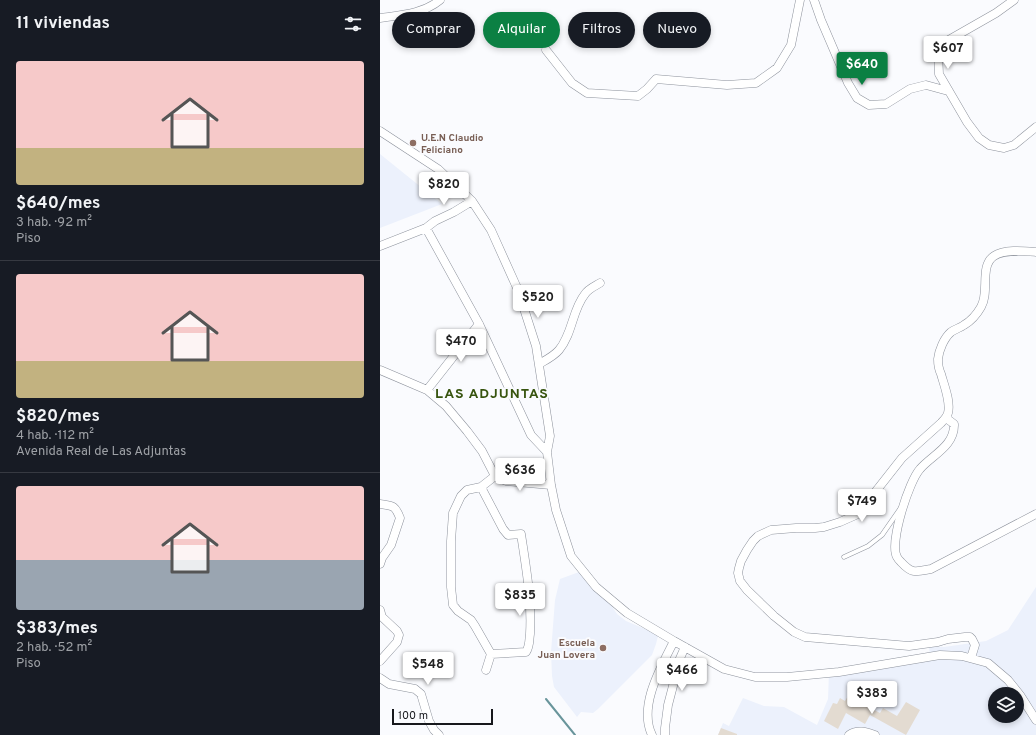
<!DOCTYPE html>
<html lang="es">
<head>
<meta charset="utf-8">
<style>
  :root { --surface:#171b24; --page:#20242c; --text:#f1f3f6; --muted:#9ea1a6; --line:#363941; --accent:#0b8043 }
  body { margin:0; font-family:Overpass,sans-serif; background:var(--page); color:var(--text); height:100vh; display:flex; flex-direction:column; font-size:15px; white-space:nowrap }
  * { box-sizing:border-box; margin:0 }
  p { font-size:13px; color:var(--muted) }
  .icon { flex:none; width:22px; height:22px; fill:none; stroke:currentColor; stroke-width:2; stroke-linecap:round; stroke-linejoin:round }
  .map { position:relative; flex:1; overflow:hidden }
  .side { display:flex; flex-direction:column; background:var(--surface); width:380px }
  .side>* { flex:none }
  .banner { position:absolute; left:12px; top:12px; width:380px; height:36px; display:flex; gap:8px }
  .controls { position:absolute; left:608px; top:687px; display:grid; gap:8px }
  .controls a { display:grid; place-items:center; width:36px; height:36px; border-radius:50%; background:var(--surface); box-shadow:0 2px 6px #0003; font-size:20px }
  .scale { position:absolute; left:12px; bottom:10px; width:101px; box-sizing:border-box; padding-left:4px; border:2px solid #17181c; border-top:0; font-size:11px; line-height:14px; white-space:nowrap; color:#17181c; -webkit-text-stroke:3px #fafbfe; paint-order:stroke }
  .price { position:absolute; translate:-50% -34px; padding:0 9px; border-radius:4px; background:#fff; color:#222; font-size:13px; line-height:26px; filter:drop-shadow(0 1px 2px #0008) }
  .price::after { content:''; position:absolute; left:50%; top:24px; width:12px; height:9px; margin-left:-6px; background:inherit; clip-path:polygon(0 0,100% 0,50% 100%) }
  .price.current { background:var(--accent); color:#fff }
  ul { padding:0; list-style:none }
  li { display:grid; align-content:center; gap:8px; height:212px; padding:0 16px }
  li+li { border-top:1px solid var(--line) }
  li span { display:grid; place-items:center; height:124px; border-radius:4px; color:#555 }
  li>.icon { margin-inline-start:auto }
  span .icon { width:72px; height:72px; fill:#fffc; stroke-width:1 }
  li b { font-size:17px }
  h2 { display:flex; justify-content:space-between; align-items:center; height:48px; padding:0 16px; font-size:17px }
  .tag { padding:0 14px; border-radius:18px; background:var(--surface); box-shadow:0 2px 6px #0003; font-size:14px; line-height:36px }
  .tag.current { background:var(--accent); color:#fff }
  main { display:flex; flex:1; min-height:0 }
  .map>svg:first-child { display:block }
</style>
</head>
<body>
<main>
<section class="side">
<h2>11 viviendas<svg class="icon" aria-label="filters" viewBox="0 0 24 24"><path d="M4 7h16M4 17h16"/><circle cx="9" cy="7" r="2"/><circle cx="15" cy="17" r="2"/></svg></h2>
<ul>
<li><span style="background:linear-gradient(#f6c9c9 70%,#c2b280 0)"><svg class="icon" aria-label="home" viewBox="0 0 24 24"><path d="M3 11l9-7 9 7M6 9v11h12V9"/></svg></span><div><b>$640/mes</b><p>3 hab. · 92 m²</p><p>Piso</p></div></li>
<li><span style="background:linear-gradient(#f6c9c9 70%,#c2b280 0)"><svg class="icon" aria-label="home" viewBox="0 0 24 24"><path d="M3 11l9-7 9 7M6 9v11h12V9"/></svg></span><div><b>$820/mes</b><p>4 hab. · 112 m²</p><p>Avenida Real de Las Adjuntas</p></div></li>
<li><span style="background:linear-gradient(#f6c9c9 60%,#9aa5b1 0)"><svg class="icon" aria-label="home" viewBox="0 0 24 24"><path d="M3 11l9-7 9 7M6 9v11h12V9"/></svg></span><div><b>$383/mes</b><p>2 hab. · 52 m²</p><p>Piso</p></div></li>
</ul>
</section>
<div class="map">
<svg width="656" height="735" viewBox="0 0 656 735">
  <rect width="100%" height="100%" fill="#fafbfe"/>
  <path fill="#ecf1fc" fill-rule="evenodd" d="M0 154 62 204 0 228Z
    M199 572 205 580 229 602 237 614 246 621 270 631 278 636 276 644 272 655 218 709 213 713 201 712 197 717 174 687 172 676 171 652 175 600 180 579Z
    M656 587V735H338L343 723 349 726 363 698 384 706 404 707 437 725 448 699 449 672 550 658 549 646 564 647 606 641 628 630ZM615 694H637V716H615Z"/>
  <g fill="none" stroke-linecap="round" stroke-linejoin="round">
    <path stroke="#69959b" stroke-width="2" d="M166 699 195 735"/>
  </g>
  <path fill="#e3dbd1" d="M468 696 500 713 503 708 517 716 526 702 540 710 526 735 490 715 485 724 466 713 458 729 444 721 453 703 457 704 460 698 465 701Z
    M341 728 357 734V735H338Z"/>
  <g fill="none" stroke-linecap="round" stroke-linejoin="round">
    <defs>
      <path id="lane" d="M464 557 488 546 502 535 520 509"/>
      <path id="street" d="M434 0 441 20 468 83 477 98 489 105 506 104 530 89 546 85 568 91
        M634 0 616 13 567 41 558 52 559 74 587 122 599 138 609 145 624 148 634 145 656 127
        M0 18C21 15 43 14 60 0
        M166 50 192 83 207 93 258 96 267 89 276 79 347 85 376 83 397 68 411 45 420 0
        M0 131 58 169 92 201 111 230 138 290 156 346 170 436 167 452 171 485 176 510 191 556 216 587 247 613 294 641 344 669 375 677H407L459 672 560 655 582 656 608 663 628 680 640 695 656 720
        M46 228 99 324 151 435 167 452
        M0 246 46 228 55 221 74 212 92 201
        M159 364C166 360 174 356 179 350 193 333 192 310 205 294 208 289 215 286 220 283
        M0 370 47 390 66 406 87 431 102 451 115 476 126 481 171 485
        M47 390 99 324
        M566 418 574 424C575 446 552 455 540 469 529 481 509 543 517 557 518 559 519 560 521 562 532 574 535 572 551 569L656 514
        M101 487 123 529 128 535 141 534C146 567 152 600 150 634 149 640 150 646 146 652L111 654 106 670
        M0 504C13 506 15 505 20 518L11 545 2 558 0 564
        M0 610 2 617 17 631 19 635 17 642 0 661
        M111 654 95 626 91 620 78 611 73 605 71 587V541L73 513 81 496 87 490 101 487 115 476
        M591 658 595 645 592 639 590 637H585L568 639 558 642 529 646 425 637 414 632 394 616 367 590 360 581 358 573 359 568 361 561 367 550 373 541 378 536 391 530 416 528H435L444 527 460 522 478 514 522 458 561 423C564 420 567 417 568 413 571 402 564 385 561 374 559 370 558 364 558 359 559 350 564 338 571 332 575 329 580 328 584 325 591 321 597 314 601 307 610 292 599 266 614 256 624 249 644 251 656 252
        M0 678 9 684 35 689 41 694 49 721 54 730 59 735
        M272 735C258 706 281 667 294 641
        M285 735V728L288 705 294 682 297 665 305 647
        M469 735C478 729 486 732 495 735"/>
    </defs>
    <use href="#lane" stroke="#8d929c" stroke-width="5"/>
    <use href="#street" stroke="#8d929c" stroke-width="9"/>
    <use href="#lane" stroke="#fff" stroke-width="4"/>
    <use href="#street" stroke="#fff" stroke-width="8"/>
  </g>
  <g fill="#8d6e63" stroke="#fafbfe" stroke-width="1.5">
    <circle cx="33" cy="143" r="4"/>
    <circle cx="223" cy="648" r="4"/>
  </g>
  <g text-anchor="middle" stroke-width="4" stroke-linejoin="round" paint-order="stroke">
    <g font-size="10" font-weight="bold" fill="#785e54" stroke="#fafbfe" text-anchor="start">
      <text x="41" y="141">U.E.N Claudio<tspan x="41" dy="12">Feliciano</tspan></text>
      <text x="215" y="646" text-anchor="end">Escuela<tspan x="215" dy="12">Juan Lovera</tspan></text>
    </g>
    <g font-size="14" font-weight="bold" letter-spacing="1" fill="#37540e" stroke="#fafbfe">
      <text x="112" y="398">LAS ADJUNTAS</text>
    </g>
  </g>
</svg>
<div class="controls">
<a><svg class="icon" aria-label="layers" viewBox="0 0 24 24"><path d="M12 4l9 5-9 5-9-5zM3 14l9 5 9-5"/></svg></a>
</div>
<div class="scale">100 m</div>
<b class="price" style="left:568px;top:70px">$607</b>
<b class="price current" style="left:482px;top:86px">$640</b>
<b class="price" style="left:64px;top:206px">$820</b>
<b class="price" style="left:158px;top:319px">$520</b>
<b class="price" style="left:81px;top:363px">$470</b>
<b class="price" style="left:140px;top:492px">$636</b>
<b class="price" style="left:482px;top:523px">$749</b>
<b class="price" style="left:140px;top:617px">$835</b>
<b class="price" style="left:48px;top:686px">$548</b>
<b class="price" style="left:302px;top:692px">$466</b>
<b class="price" style="left:492px;top:715px">$383</b>
<div class="banner">
<a class="tag">Comprar</a>
<a class="tag current">Alquilar</a>
<a class="tag">Filtros</a>
<a class="tag">Nuevo</a>
</div>
</div>
</main>
</body>
</html>
